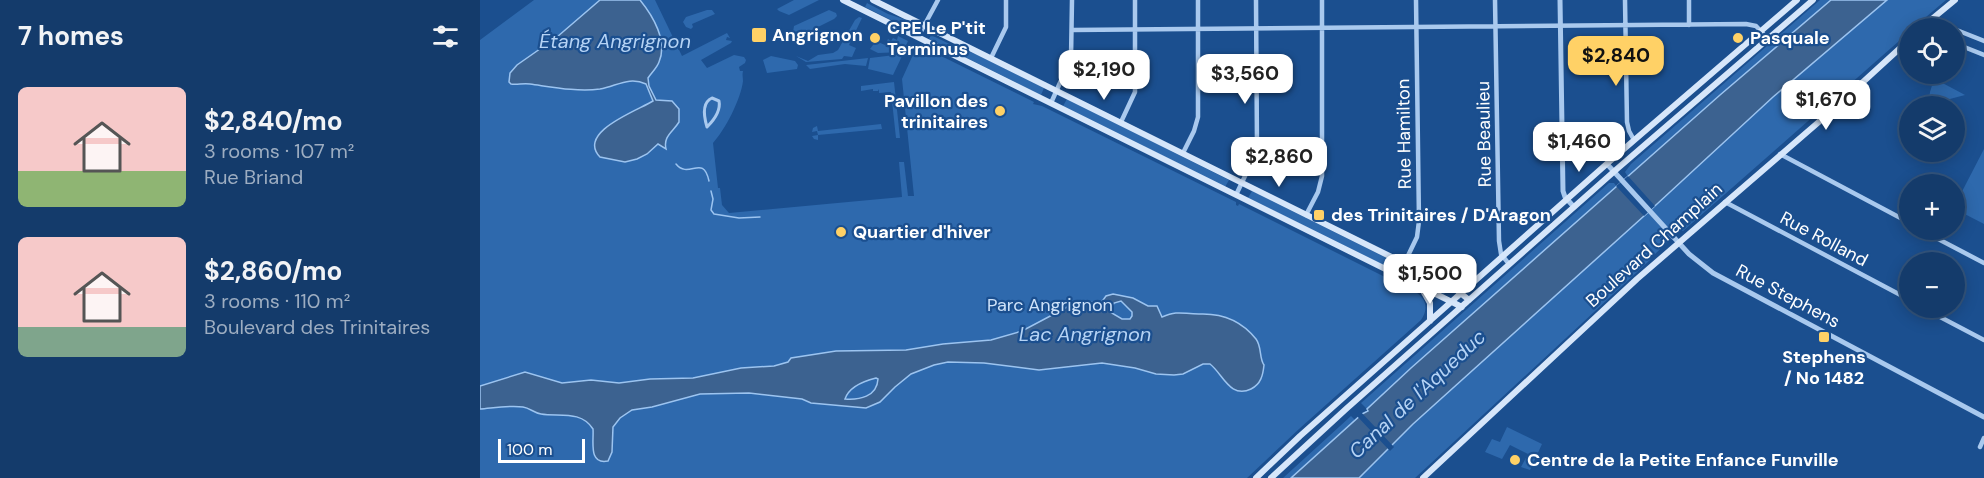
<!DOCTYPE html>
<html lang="en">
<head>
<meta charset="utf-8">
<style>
  :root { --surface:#143b6b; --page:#1d4271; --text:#f1f3f6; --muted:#9dadc1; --line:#33557e; --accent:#ffd166 }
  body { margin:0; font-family:"DM Sans",sans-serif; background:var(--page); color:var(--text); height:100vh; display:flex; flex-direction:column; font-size:22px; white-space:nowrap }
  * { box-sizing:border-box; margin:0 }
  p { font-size:20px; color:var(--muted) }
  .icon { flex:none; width:33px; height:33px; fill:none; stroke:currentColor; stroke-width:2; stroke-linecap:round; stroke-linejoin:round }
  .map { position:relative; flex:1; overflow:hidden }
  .sheet { display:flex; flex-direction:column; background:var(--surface); width:480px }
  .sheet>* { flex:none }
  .tools { position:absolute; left:1419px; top:18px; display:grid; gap:12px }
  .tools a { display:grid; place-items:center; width:66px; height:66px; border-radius:50%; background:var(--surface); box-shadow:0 3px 15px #0003,0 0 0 2px var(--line); font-size:30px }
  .scale { position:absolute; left:18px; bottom:15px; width:87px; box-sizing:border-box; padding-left:6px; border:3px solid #fff; border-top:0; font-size:16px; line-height:21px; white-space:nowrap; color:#fff; -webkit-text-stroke:4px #1b4f8f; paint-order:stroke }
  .price { position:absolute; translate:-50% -51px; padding:0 14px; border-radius:12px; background:#fff; color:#222; font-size:20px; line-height:39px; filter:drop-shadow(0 2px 3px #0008) }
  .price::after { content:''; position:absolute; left:50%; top:36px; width:18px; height:14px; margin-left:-9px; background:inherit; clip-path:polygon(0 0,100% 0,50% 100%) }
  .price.selected { background:var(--accent); color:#111 }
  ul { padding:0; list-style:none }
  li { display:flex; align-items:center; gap:18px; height:150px; padding:0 18px }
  li span { display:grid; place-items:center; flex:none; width:168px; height:120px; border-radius:9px; color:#555 }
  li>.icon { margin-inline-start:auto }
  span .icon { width:72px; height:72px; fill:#fffc; stroke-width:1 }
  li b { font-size:26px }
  h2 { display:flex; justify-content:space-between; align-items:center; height:72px; padding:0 18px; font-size:26px }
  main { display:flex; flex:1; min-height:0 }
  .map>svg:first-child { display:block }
</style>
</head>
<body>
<main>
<section class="sheet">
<h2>7 homes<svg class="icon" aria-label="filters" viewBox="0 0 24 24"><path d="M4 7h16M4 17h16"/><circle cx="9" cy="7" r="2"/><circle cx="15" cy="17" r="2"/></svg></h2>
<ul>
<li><span style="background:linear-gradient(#f6c9c9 70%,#8fb573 0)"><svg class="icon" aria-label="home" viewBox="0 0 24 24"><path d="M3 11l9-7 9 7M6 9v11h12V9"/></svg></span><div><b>$2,840/mo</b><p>3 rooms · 107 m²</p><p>Rue Briand</p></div></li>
<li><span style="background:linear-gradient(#f6c9c9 75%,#7fa58c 0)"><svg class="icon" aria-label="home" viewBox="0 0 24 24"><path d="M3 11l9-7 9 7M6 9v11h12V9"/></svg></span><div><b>$2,860/mo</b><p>3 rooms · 110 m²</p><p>Boulevard des Trinitaires</p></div></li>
</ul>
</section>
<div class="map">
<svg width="1504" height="478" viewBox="0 0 1504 478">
  <rect width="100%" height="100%" fill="#1b4f8f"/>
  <path fill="#2e69ad" d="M54 0H175L202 56 247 33 250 38 247 37 246 40 252 41 251 43 221 60 227 68 254 55 264 57 266 60 265 63 259 67 260 71H263C262 75 263 78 263 81 261 99 245 130 233 143L238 188H240L242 205 249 213 422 197 419 162H424L428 196H434L422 79 437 46H441L554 102 553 104 562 106 756 202V205L758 206 759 204 937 293C947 300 948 310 941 320L819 429 767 478H0V40Z
    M314 0H339L309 15 299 11 297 9Z
    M1340 0H1351L1148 177 1145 172 1151 164Z
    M1407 0H1466L1433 28H1430L1427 34 1203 231H1199L1174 255 1172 253 1170 254 1172 257 1170 260 935 478H879L933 424 1164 216 1293 97Z
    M387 3 408 14 433 22 429 29 385 7Z
    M227 10H232L235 14 212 24 213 27 211 29 206 27 203 22 206 17Z
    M349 10 356 13 357 16 354 19 316 38H312L314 26Z
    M379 17 382 18 369 45 376 48 372 57 364 56 362 59 326 62 316 56 328 61 338 55 353 53 358 50 375 20Z
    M451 35 478 48 496 54 564 88 561 95 449 39Z
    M418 36 428 41 423 52 398 53 390 49 396 41 405 45 408 39 411 41 413 38 417 40Z
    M423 54 413 75 388 69 390 58Z
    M291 56 315 61 318 65 317 69 287 73 283 60Z
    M388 58 386 66 365 64 330 69 326 65Z
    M1454 79H1455L1485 95 1466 100V105L1448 106 1450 92Z
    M414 82 420 138H416L411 92 399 93V89L398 91H393V89L381 91V86Z
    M587 99 749 180 745 187 583 106Z
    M401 124 402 129 338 135V140L334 139 332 136 338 135 337 131 332 132 333 128 337 126 338 131Z
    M1504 149V224L1475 209 1474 207Z
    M1129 183H1134L1137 187 931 368 887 409 881 403Z
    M772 191 967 288 964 295 768 198Z
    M871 416 875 420 811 478H803Z
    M1027 427 1062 444 1050 470 1041 467 1048 454 1030 445 1022 459 1005 452 1012 439 1020 442Z"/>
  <path fill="#3c6290" stroke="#9cc4f0" stroke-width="1.5" fill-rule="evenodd" d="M120 0H160C173 16 188 41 179 62 177 68 171 73 168 78L169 86 176 100 192 101 199 109V122C193 132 183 136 186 149L178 144 167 154 157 159 145 162 120 157C96 132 159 110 173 101L166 84C149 76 137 86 120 89 97 92 72 87 50 84 43 83 37 85 31 84L29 82 30 73 37 65 77 37Z
    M1351 0H1407L1293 97 1164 216 933 424 879 478H811L882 414 888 411 887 409 931 368 1240 95Z
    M633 294 653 298 668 306H677L682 317C699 310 702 314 719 314 742 313 761 320 776 339 782 347 779 358 784 365 783 375 781 384 771 389 750 399 743 374 730 364H723L703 374 694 375 676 374 655 368 622 363 559 370 504 363 468 362 454 365 431 374 415 387 400 402 386 408 331 403 322 399 269 393 220 394 172 407 152 410 140 418 133 427 132 452 128 461C108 465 114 441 113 429 101 410 79 417 61 414 54 413 50 408 43 407 30 405 13 408 0 409V386L45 372 82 383 111 380 139 383 170 379 213 378 261 368 294 366 308 362 311 358 356 351 426 350 463 344 511 340 542 331 591 305 605 302 621 303 626 296ZM641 301 652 312V316L650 319H642L630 312 634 303ZM396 378 398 379C397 397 379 400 365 399 369 387 384 381 396 378Z"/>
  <path fill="#1b4f8f" d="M1148 176 1175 206 1164 216 1136 186Z
    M880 411 914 447 910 451 876 415Z"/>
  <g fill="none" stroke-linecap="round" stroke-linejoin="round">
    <path stroke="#9cc4f0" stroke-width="1.5" d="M196 164C209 180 223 153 229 181
      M231 191 233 199 231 210 234 214 259 218 280 217"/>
    <path stroke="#a9c9ee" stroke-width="3" d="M232 98 239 101C241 111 234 120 227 127 224 117 221 103 232 98Z"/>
    <path stroke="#a9c9ee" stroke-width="4.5" d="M1015 0 1019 241 1021 254 1029 264
      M1145 0 1147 122 1149 131 1154 140
      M1209 0V25
      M1452 19 1474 28
      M1474 29 1504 41
      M592 30 1266 24 1276 26 1288 39
      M438 37 458 0
      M1474 43 1504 55
      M511 58 526 27V0
      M571 103 591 58 592 0
      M641 122 655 92V0
      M703 153 714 131 718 117V0
      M1300 154 1430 223
      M756 195 774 157 777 147 776 0
      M1245 202 1430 300
      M826 215 838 192 842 176V0
      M1441 230 1504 263
      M924 264 937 237 939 221 936 0
      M1443 308 1504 340
      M1500 447 1504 438"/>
    <path stroke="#a9c9ee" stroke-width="5" d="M1080 0 1083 191 1085 197 1094 207
      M1127 164 1209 254 1233 273 1504 417"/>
    <path stroke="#d6e6fa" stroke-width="6" d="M363 0 982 307
      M393 0 966 284 978 291 989 300
      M1441 28 1475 0
      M942 289 950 303V321
      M776 478 820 436 1130 161 1317 0
      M791 478 866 409 1138 168 1333 0
      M943 478 1157 279 1348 114 1430 39"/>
  </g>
  <g fill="#ffd166" stroke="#1b4f8f" stroke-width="2">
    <rect x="271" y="27" width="16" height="16" rx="3"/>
    <circle cx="395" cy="38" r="6"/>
    <circle cx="1258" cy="38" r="6"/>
    <circle cx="520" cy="111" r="6"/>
    <rect x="833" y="209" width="12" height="12" rx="3"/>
    <circle cx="361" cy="232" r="6"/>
    <rect x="1338" y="331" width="12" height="12" rx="3"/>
    <circle cx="1035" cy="460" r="6"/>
  </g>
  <g text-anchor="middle" stroke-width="4.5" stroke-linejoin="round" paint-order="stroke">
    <g font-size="18" font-weight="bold" fill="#fff" stroke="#1b4f8f" text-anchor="start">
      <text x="407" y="34">CPE Le P'tit<tspan x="407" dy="21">Terminus</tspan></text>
      <text x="292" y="41">Angrignon</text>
      <text x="1270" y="44">Pasquale</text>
      <text x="508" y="107" text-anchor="end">Pavillon des<tspan x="508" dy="21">trinitaires</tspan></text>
      <text x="851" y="221">des Trinitaires / D'Aragon</text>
      <text x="373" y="238">Quartier d'hiver</text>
      <text x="1344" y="363" text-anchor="middle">Stephens<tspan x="1344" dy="21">/ No 1482</tspan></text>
      <text x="1047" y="466">Centre de la Petite Enfance Funville</text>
    </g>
    <g font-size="18" fill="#fff" stroke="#1b4f8f">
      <text transform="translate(924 134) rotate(-91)" y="6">Rue Hamilton</text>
      <text transform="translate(1004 134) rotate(-91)" y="6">Rue Beaulieu</text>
      <text transform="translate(1344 239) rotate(28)" y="6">Rue Rolland</text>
      <text transform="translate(1174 245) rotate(-42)" y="6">Boulevard Champlain</text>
      <text transform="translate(1308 296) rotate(28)" y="6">Rue Stephens</text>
    </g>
    <g font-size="18" fill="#cfe3fa" stroke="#1b4f8f">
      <text x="570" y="311">Parc Angrignon</text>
    </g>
    <g font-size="20" font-style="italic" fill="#b5d3f5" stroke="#1b4f8f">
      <text x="135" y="48">Étang Angrignon</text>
      <text x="605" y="341">Lac Angrignon</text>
      <text transform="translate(937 394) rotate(-43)" y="7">Canal de l'Aqueduc</text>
    </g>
  </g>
</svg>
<div class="tools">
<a><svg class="icon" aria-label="locate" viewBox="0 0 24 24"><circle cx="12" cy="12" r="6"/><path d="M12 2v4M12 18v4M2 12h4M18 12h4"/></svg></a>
<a><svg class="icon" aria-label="layers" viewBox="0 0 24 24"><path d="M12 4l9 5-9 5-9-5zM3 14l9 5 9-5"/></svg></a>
<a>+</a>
<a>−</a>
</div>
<div class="scale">100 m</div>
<b class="price selected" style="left:1136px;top:87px">$2,840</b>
<b class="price" style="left:624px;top:101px">$2,190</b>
<b class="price" style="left:765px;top:105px">$3,560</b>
<b class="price" style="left:1346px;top:131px">$1,670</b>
<b class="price" style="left:1099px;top:173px">$1,460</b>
<b class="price" style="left:799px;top:188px">$2,860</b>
<b class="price" style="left:950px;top:305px">$1,500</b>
</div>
</main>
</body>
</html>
